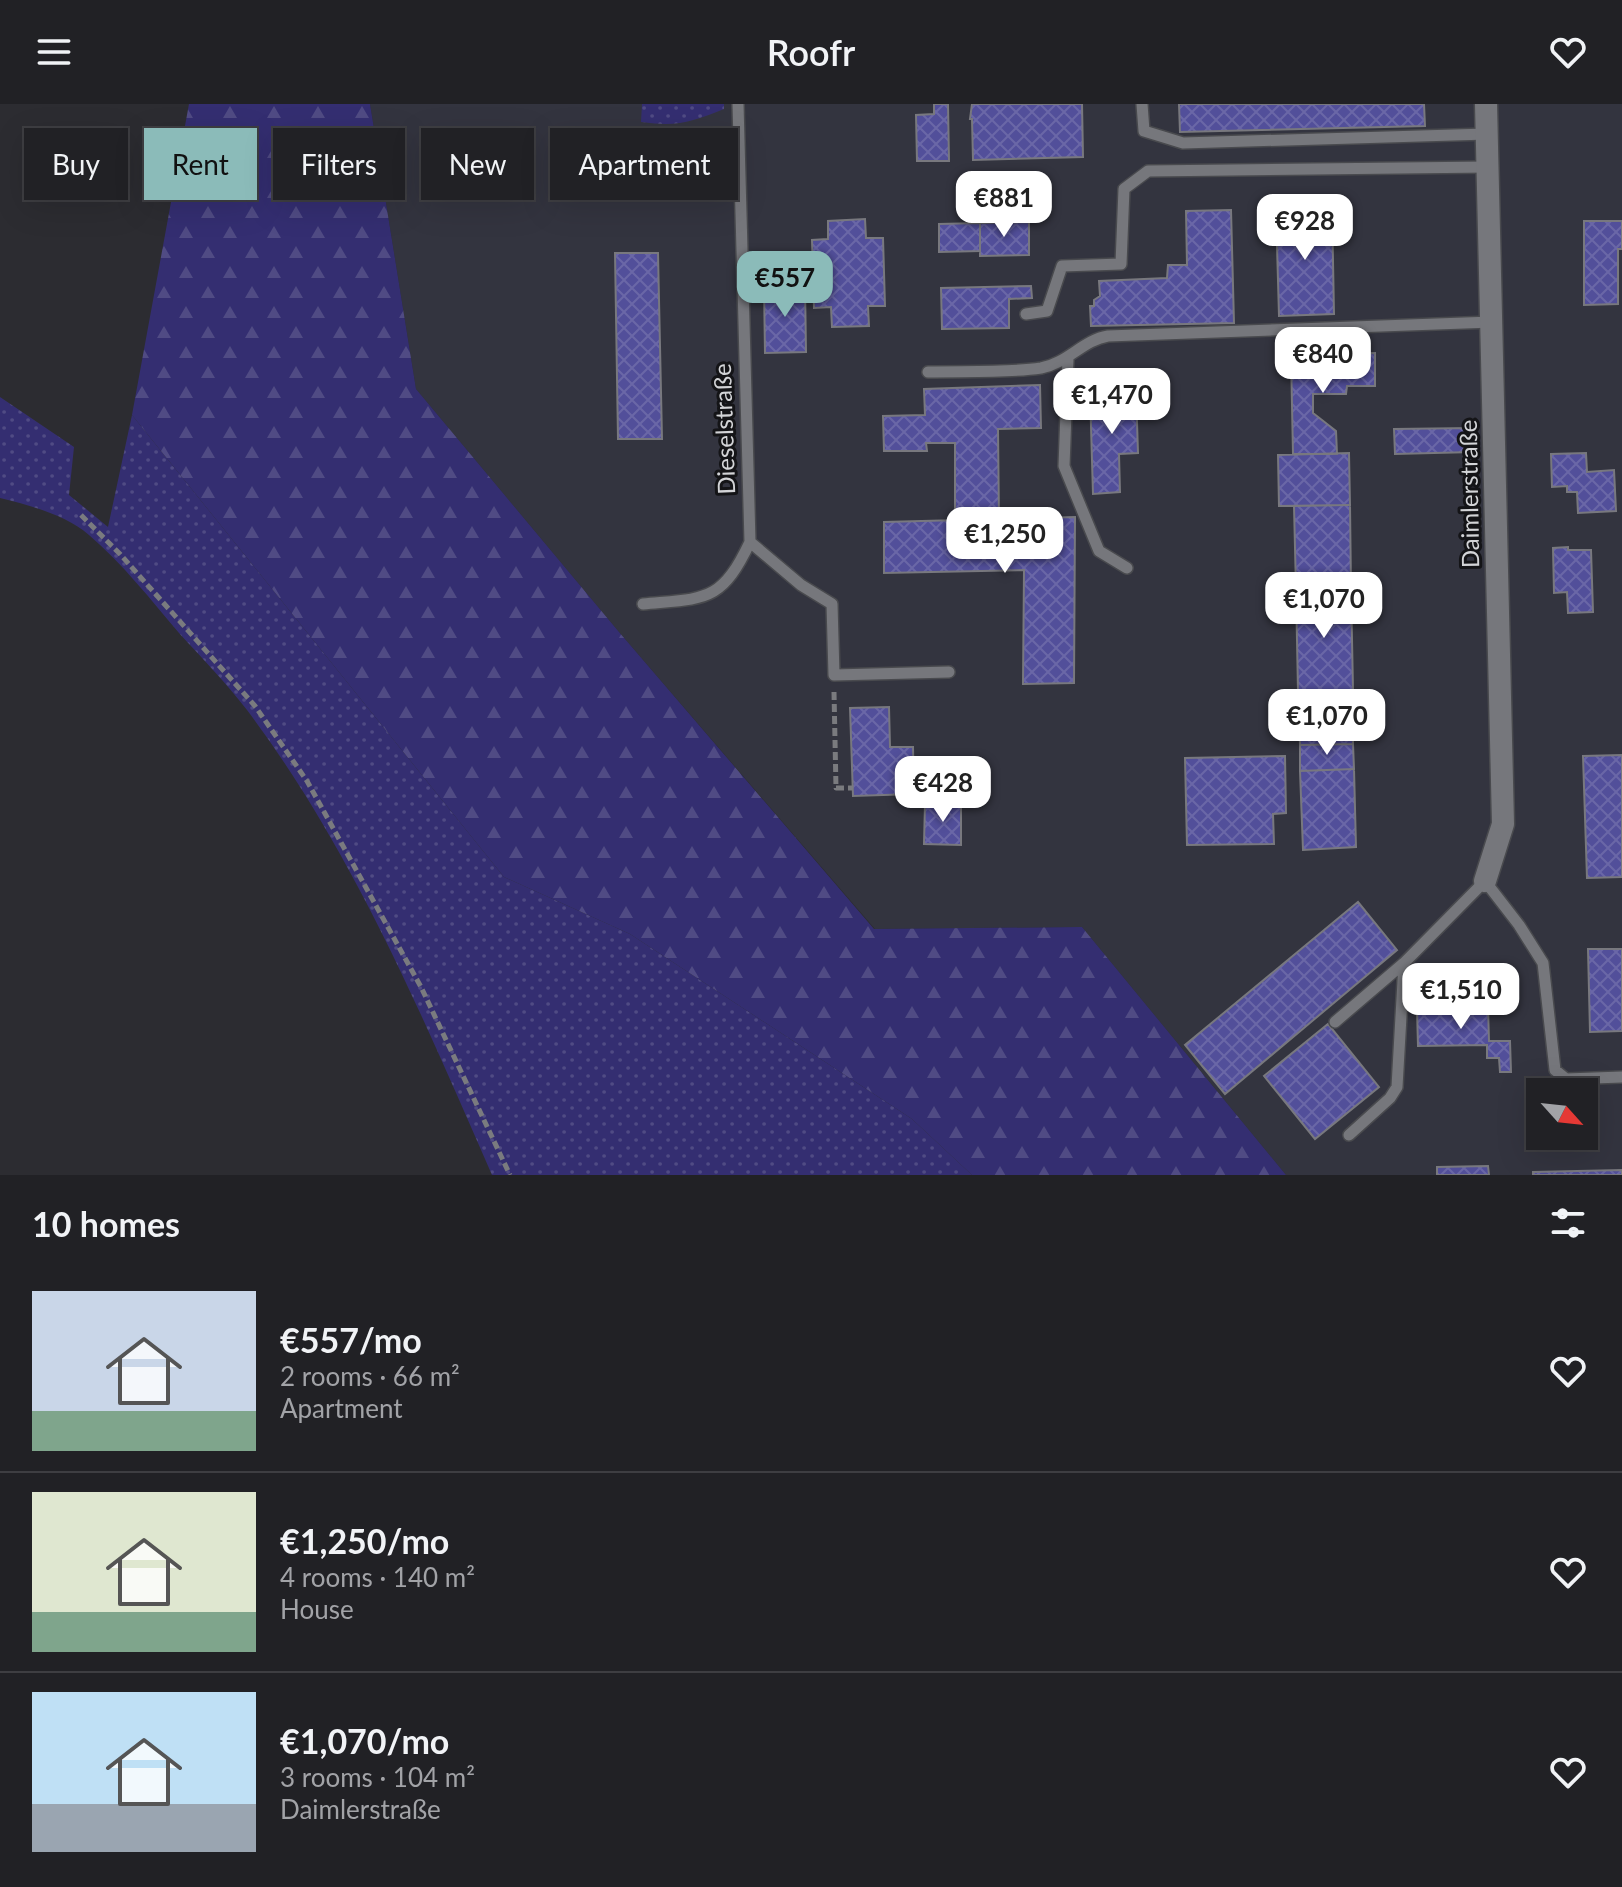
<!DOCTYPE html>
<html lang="en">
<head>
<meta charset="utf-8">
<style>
  :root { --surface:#212125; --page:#29292d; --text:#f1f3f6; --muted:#a2a3a7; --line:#3e3e42; --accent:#8bbbb9 }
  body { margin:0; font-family:Lato,sans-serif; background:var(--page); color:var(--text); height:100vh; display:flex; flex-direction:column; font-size:30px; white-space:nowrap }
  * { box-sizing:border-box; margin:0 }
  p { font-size:26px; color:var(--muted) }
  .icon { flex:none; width:44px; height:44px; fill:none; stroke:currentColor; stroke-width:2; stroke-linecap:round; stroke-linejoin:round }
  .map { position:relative; height:1071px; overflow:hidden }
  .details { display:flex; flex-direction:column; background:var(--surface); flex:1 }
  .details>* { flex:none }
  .banner { position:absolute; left:24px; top:24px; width:800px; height:72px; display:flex; gap:16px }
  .needle { width:52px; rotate:117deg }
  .fabs { position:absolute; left:1526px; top:974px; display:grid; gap:16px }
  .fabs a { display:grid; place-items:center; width:72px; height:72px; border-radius:0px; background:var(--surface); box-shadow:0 8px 32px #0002,0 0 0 2px var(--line); font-size:40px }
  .price { position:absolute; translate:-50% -68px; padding:0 18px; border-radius:16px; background:#fff; color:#222; font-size:26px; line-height:52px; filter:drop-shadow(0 2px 4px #0008) }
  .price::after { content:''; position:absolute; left:50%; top:48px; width:24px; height:18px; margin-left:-12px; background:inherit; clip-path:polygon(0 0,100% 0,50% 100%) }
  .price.selected { background:var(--accent); color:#111 }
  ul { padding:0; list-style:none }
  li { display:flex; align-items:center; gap:24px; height:200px; padding:0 32px }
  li+li { border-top:2px solid var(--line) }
  li span { display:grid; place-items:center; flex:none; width:224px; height:160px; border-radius:0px; color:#555 }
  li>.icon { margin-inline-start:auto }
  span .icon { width:96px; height:96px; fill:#fffc; stroke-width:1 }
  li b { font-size:34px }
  h2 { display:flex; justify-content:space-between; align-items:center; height:96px; padding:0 32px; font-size:34px }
  .tag { padding:0 28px; border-radius:0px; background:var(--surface); box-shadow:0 8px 32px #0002,0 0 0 2px var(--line); font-size:28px; line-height:72px }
  .tag.selected { background:var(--accent); color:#111 }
  header { display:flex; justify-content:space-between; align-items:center; height:104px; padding:0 32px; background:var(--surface); font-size:36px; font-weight:600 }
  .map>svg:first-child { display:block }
</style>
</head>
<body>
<header><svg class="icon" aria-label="menu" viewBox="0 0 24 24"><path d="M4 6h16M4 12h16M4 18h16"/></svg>Roofr<svg class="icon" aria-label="heart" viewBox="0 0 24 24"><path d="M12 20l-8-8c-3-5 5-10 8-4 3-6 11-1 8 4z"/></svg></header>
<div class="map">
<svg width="1622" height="1071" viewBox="0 0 1622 1071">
  <defs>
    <pattern id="grass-dots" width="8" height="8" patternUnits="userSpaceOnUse" patternTransform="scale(2)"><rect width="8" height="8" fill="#342e71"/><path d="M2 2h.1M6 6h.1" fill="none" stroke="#504b84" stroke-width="1.8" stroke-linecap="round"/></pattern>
    <pattern id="forest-firs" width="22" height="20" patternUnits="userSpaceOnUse" patternTransform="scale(2)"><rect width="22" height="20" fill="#342e71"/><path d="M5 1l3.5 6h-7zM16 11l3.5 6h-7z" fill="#504b84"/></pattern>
    <pattern id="building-cross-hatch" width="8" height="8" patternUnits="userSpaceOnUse" patternTransform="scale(2)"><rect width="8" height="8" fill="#524f9a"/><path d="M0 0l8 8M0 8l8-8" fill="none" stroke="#6a67a7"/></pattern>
  </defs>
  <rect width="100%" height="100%" fill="#2c2c31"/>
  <path fill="#33343f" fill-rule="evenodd" d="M370 0H1622V1071H1286L1082 823 875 825 619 528 416 285ZM1540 988H1584V1032H1540Z"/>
  <path fill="url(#grass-dots)" d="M642 0H724V5C691 18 678 23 641 18Z
    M0 293 74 343 69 391 108 423 132 311 504 773 630 830 912 1015 972 1071H492C422 911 353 747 247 606 226 579 202 554 179 529 151 496 122 459 89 431 66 411 29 401 0 394Z"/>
  <path fill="url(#forest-firs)" d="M189 0H370L416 285 619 528 874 825 1082 823 1286 1071H972L912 1015 630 830 504 773 132 311Z"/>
  <path fill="url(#building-cross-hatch)" stroke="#78787e" stroke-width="2" d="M934 0H948L949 57H917L916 11 934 10Z
    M972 0H1082L1083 53 973 56 972 15H970Z
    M1179 0H1424L1425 22 1180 28Z
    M1332 104 1334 210 1279 212 1276 106Z
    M1231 106 1234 219 1091 222 1090 202H1094V196L1100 192 1099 177 1167 174 1168 161H1187L1186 107Z
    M865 115 866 134H883L885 202H868L869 222 832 223 831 203 814 204 812 136 828 135V117Z
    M1584 117H1622V145H1618V200L1584 201Z
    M1029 118V151L980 152V119Z
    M980 119V147L939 148V120Z
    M615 149H658L662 335H618Z
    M805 181 806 248 765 249 764 182Z
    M1031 182 1032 194 1009 195V224L942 225 941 184Z
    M1375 249V282H1347L1346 290H1313V309L1336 327 1337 350H1293L1291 251Z
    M1040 281 1041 324 998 325 999 415 955 416V339H926L927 347H884L883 312 925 311 924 285Z
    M1136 287 1138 349 1119 350 1120 388 1093 390 1090 288Z
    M1472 324 1473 348 1395 350 1394 325Z
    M1349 349 1350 401 1279 402 1278 351Z
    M1586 349 1587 368 1614 366 1616 407 1578 409 1577 388H1567V382L1552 383 1551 350Z
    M1350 401 1351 484 1296 485 1294 402Z
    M1075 413 1074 579 1023 580 1024 466 884 469V418Z
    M1568 443V446H1591L1593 508 1568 509 1567 488 1554 489 1553 444Z
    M1351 484 1353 586 1298 587 1296 485Z
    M1351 586 1352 608 1303 610 1302 587Z
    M889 603 890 643H913L914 690 853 692 850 604Z
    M1353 608V640L1300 641 1299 610Z
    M1353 640 1354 665 1300 667V641Z
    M1622 651V773L1587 774 1583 652Z
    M1285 652 1286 709 1273 710 1274 740 1187 741 1185 654Z
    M1354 665 1356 743 1303 746 1300 667Z
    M925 700H961V741L924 740Z
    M1358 798 1397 846 1225 990 1185 941Z
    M1588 845H1622V927L1590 928Z
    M1488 903 1489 937H1510L1511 968H1500L1499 954H1487V941L1418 942 1417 905Z
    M1328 920 1379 983 1315 1035 1264 972Z
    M1488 1062 1489 1071H1437V1063Z
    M1622 1066V1071H1533V1068Z"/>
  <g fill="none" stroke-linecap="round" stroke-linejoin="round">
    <defs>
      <path id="lane" d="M738 0 750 438 801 481 832 500 834 571 949 568
        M1142 0 1144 27 1183 39 1487 30
        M1026 210 1047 207 1062 162 1121 160 1124 85 1148 67 1488 63
        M1068 255 1064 362 1099 447 1127 464
        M928 268C963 267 1007 269 1041 264 1068 259 1083 236 1108 232L1492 218
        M643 500C706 494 721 499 750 438
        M1335 918 1404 859
        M1349 1031 1390 994 1397 983 1404 859 1485 777 1519 821 1543 859 1555 966 1566 975 1622 973"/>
      <path id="street" d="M1485 777 1503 720 1486 0"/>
    </defs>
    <use href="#lane" stroke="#494a4e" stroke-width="14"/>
    <use href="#street" stroke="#494a4e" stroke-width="25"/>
    <path stroke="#7a7b7f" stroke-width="5" stroke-dasharray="8 4" stroke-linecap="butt" d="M81 411 120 450 255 602 307 677 421 883 510 1071
      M834 588 836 684H853"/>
    <use href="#lane" stroke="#76777c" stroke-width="11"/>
    <use href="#street" stroke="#76777c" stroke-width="22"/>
  </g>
  <g text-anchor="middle" stroke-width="6" stroke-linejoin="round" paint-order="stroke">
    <g font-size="24" fill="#d3d4d7" stroke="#141417">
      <text transform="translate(725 325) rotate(-92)" y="8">Dieselstraße</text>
      <text transform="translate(1470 390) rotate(-91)" y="8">Daimlerstraße</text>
    </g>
  </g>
</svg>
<div class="fabs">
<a><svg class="needle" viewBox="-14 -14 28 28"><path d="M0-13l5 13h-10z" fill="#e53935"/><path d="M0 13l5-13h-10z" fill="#a2a3a7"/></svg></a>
</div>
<b class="price" style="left:1004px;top:135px">€881</b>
<b class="price" style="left:1305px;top:158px">€928</b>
<b class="price selected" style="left:785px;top:215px">€557</b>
<b class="price" style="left:1323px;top:291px">€840</b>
<b class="price" style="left:1112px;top:332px">€1,470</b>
<b class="price" style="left:1005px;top:471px">€1,250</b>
<b class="price" style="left:1324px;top:536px">€1,070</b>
<b class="price" style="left:1327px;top:653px">€1,070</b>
<b class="price" style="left:943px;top:720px">€428</b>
<b class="price" style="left:1461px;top:927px">€1,510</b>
<div class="banner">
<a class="tag">Buy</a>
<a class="tag selected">Rent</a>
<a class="tag">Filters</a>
<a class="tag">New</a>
<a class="tag">Apartment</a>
</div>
</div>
<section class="details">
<h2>10 homes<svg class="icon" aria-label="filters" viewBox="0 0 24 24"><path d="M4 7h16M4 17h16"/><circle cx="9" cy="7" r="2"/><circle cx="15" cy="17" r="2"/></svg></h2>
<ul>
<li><span style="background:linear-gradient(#c9d6e8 75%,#7fa58c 0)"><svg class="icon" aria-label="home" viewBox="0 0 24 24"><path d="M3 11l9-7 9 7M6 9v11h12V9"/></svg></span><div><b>€557/mo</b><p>2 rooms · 66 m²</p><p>Apartment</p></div><svg class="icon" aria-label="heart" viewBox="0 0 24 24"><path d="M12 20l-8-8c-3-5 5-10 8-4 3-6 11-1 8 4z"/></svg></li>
<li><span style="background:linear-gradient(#dfe7d0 75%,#7fa58c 0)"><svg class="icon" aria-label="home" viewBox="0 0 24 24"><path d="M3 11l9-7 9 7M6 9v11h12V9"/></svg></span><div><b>€1,250/mo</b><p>4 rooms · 140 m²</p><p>House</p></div><svg class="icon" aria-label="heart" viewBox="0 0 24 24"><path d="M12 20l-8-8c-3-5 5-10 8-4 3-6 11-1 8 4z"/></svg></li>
<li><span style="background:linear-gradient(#bfe0f5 70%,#9aa5b1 0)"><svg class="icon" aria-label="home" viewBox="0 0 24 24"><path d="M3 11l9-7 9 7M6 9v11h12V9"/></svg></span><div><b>€1,070/mo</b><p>3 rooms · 104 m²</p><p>Daimlerstraße</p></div><svg class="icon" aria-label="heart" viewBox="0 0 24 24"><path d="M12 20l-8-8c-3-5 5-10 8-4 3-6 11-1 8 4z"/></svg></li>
</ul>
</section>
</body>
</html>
